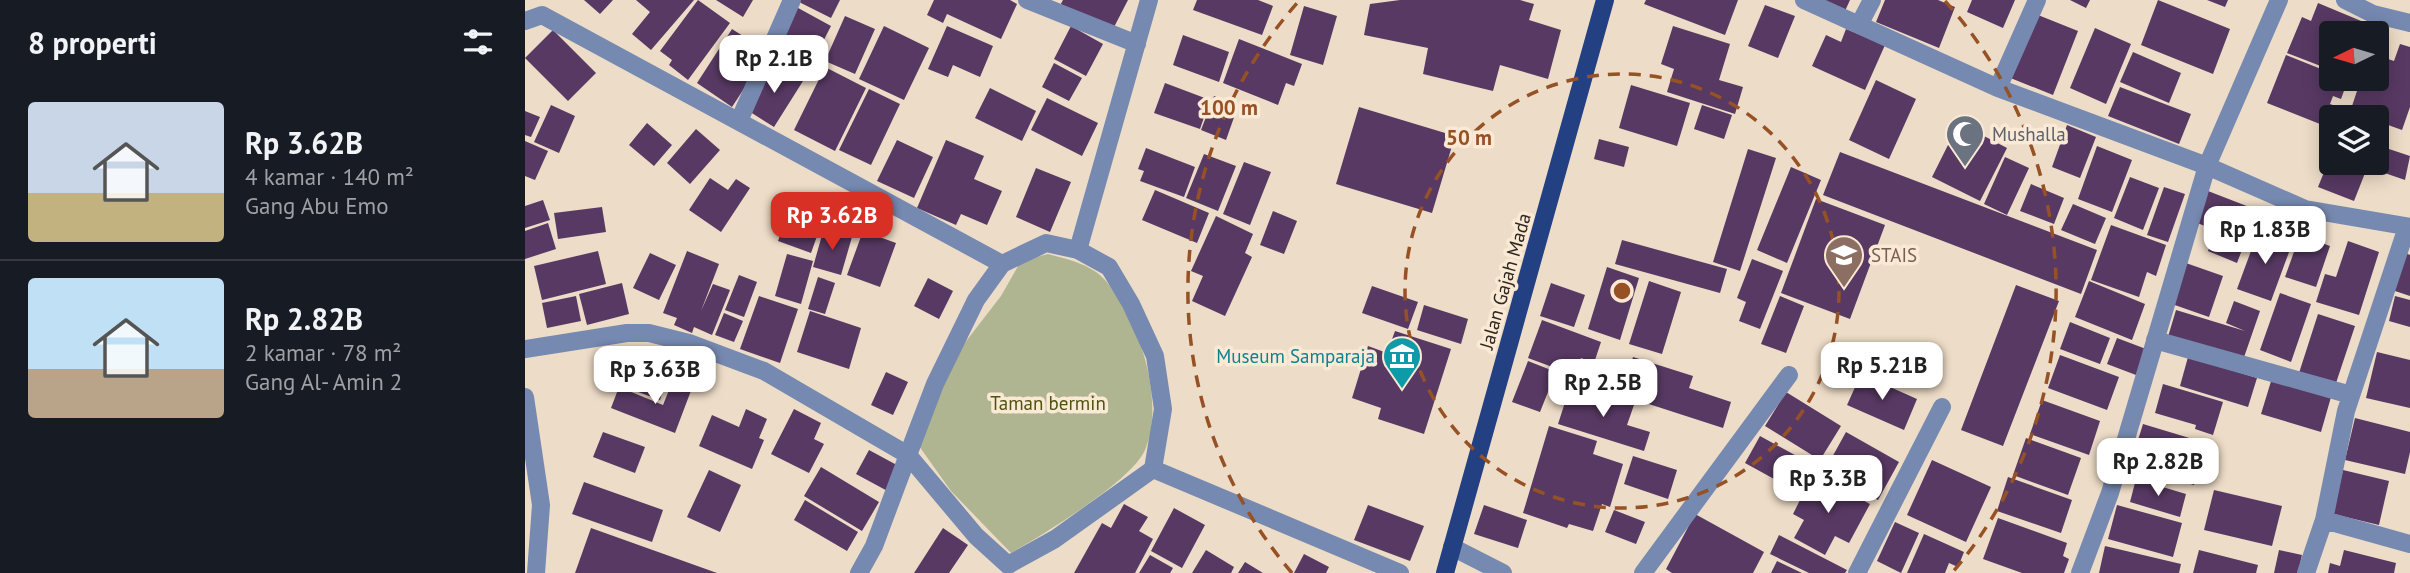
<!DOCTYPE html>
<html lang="id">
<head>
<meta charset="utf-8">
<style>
  :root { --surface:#171b24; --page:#242831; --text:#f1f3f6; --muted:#9ea1a6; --line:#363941; --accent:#d93025 }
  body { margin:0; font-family:"PT Sans",sans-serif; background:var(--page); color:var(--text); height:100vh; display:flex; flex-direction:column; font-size:26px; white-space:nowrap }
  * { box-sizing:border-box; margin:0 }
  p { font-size:23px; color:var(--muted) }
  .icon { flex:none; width:38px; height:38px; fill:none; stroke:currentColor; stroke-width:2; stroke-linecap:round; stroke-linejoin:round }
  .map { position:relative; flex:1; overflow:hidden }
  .sheet { display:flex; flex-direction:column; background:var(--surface); width:525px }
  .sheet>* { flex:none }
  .needle { width:46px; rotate:265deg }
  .buttons { position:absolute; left:1794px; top:21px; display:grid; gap:14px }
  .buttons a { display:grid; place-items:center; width:70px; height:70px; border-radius:7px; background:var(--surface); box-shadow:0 4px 18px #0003; font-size:35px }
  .price { position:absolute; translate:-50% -60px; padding:0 16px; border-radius:14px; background:#fff; color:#222; font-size:23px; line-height:46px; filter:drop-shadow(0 2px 4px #0008) }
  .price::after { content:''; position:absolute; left:50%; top:42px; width:21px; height:16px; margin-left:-10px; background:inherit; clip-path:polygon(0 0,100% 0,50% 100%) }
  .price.selected { background:var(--accent); color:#fff }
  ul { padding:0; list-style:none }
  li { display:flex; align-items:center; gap:21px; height:175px; padding:0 28px }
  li+li { border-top:2px solid var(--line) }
  li span { display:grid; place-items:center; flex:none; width:196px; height:140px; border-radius:7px; color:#555 }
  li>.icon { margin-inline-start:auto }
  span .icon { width:84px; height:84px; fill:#fffc; stroke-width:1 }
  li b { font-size:30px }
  h2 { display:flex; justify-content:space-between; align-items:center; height:84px; padding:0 28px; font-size:30px }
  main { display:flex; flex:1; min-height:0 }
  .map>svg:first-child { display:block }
</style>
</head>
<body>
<main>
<section class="sheet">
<h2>8 properti<svg class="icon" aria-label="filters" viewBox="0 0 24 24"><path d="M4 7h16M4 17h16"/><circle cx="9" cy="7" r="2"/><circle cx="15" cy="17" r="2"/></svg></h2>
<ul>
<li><span style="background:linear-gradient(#c9d6e8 65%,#c2b280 0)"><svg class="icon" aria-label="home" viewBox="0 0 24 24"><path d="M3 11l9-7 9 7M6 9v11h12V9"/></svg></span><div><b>Rp 3.62B</b><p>4 kamar · 140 m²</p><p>Gang Abu Emo</p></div></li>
<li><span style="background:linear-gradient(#bfe0f5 65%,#b9a48a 0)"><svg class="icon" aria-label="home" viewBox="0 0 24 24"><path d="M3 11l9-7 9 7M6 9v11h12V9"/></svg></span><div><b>Rp 2.82B</b><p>2 kamar · 78 m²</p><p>Gang Al- Amin 2</p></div></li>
</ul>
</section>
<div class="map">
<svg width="1885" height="573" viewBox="0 0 1885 573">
  <rect width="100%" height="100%" fill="#eddcc7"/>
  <path fill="#b0b591" d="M523 254C542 259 566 264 580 280 614 319 641 401 620 450 606 482 517 535 486 553L426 491 394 446 408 397 432 353 476 296 496 261Z"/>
  <path fill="#583963" d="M59 0H88L75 14Z
    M111 0H169L126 50 107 34 125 12Z
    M173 0 205 23 163 80 144 65 147 60 135 51Z
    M191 0H228L218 17Z
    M270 0H315L306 18Z
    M409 0H485L492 4 476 39 422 14 418 23 402 15Z
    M538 0H603L588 29 532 11Z
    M672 0H733L748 6 737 35 668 10Z
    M875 0H995L1009 4 1004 20 1036 30 1023 79 975 65 968 91 898 74 903 48 839 35 845 4Z
    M1121 0H1213L1200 35 1119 4Z
    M1298 0H1325L1320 11Z
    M1360 0H1413L1430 7 1414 48 1351 22Z
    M1447 0H1490L1478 28 1442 12Z
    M1545 0H1565L1561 8Z
    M1633 0 1705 29 1688 74 1616 45Z
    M1682 0H1703L1700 7Z
    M264 3 306 26 282 73 252 57 259 44 247 37Z
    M1793 3 1853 28 1851 33H1806V70L1762 53 1777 17 1786 21Z
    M1240 5 1270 16 1253 58 1223 46Z
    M779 6 812 16 798 65 765 55Z
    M1508 13 1553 31 1528 95 1483 77Z
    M320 16 350 29 330 74 300 61Z
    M359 26 404 48 379 100 334 79Z
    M422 26 468 46 455 77 428 65 423 77 403 69Z
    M546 26 578 44 561 76 529 59Z
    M1148 26 1205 44 1194 80 1218 87 1210 114 1142 92 1149 69 1136 64Z
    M1570 28 1606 44 1581 104 1545 88Z
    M207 29 243 52 207 107 172 83Z
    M1321 29 1360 45 1340 90 1287 66 1301 35 1316 42Z
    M28 30 71 73 43 101 0 58Z
    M658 35 704 52 694 82 648 65Z
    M714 39 777 64 769 86 761 83 753 105 698 83Z
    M1875 44 1885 47V107L1877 130 1852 121V117H1841L1825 112 1836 79H1852V74L1854 75 1860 58 1869 61Z
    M1608 52 1656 73 1644 103 1595 82Z
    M1761 55 1806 73V79L1823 80 1816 99 1808 96 1805 104 1813 107 1809 117H1806L1805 128 1742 103Z
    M248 62 278 81 249 127 219 108Z
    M529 63 557 78 544 101 517 87Z
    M300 67 341 88 310 151 269 130Z
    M1351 80 1391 99 1364 159 1324 140Z
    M640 83 685 100 675 129 629 113Z
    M1106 85 1165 103 1152 146 1094 128Z
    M1595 87 1666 114 1654 144 1583 116Z
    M465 88 511 111 497 141 450 118Z
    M344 89 375 104 346 165 314 150Z
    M689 96 713 106 701 140 676 130Z
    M522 98 573 123 557 156 506 130Z
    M26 105 50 116 34 153 9 142Z
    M1177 105 1207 115 1199 139 1169 129Z
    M834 107 930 136 907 213 811 184Z
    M0 111 15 117 6 137 0 135Z
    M122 123 147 145 129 166 104 145Z
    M1434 123 1482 148 1455 201 1407 177Z
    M1542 125 1571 137 1555 178 1527 167Z
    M171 129 195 150 165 184 142 163Z
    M1074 139 1104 147 1099 167 1069 159Z
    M372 140 408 157 389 198 352 181Z
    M421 140 459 156 449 179 477 191 462 225 436 214 431 225 392 208Z
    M0 141 23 151 10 180 0 176Z
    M1572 146 1607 160 1587 212 1553 199Z
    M1858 147 1885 156 1880 180 1851 170Z
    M621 148 670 167 659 197 615 181 619 171 613 169Z
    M1223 149 1251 158 1215 271 1188 262Z
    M1315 152 1572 250 1556 294 1298 195Z
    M679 154 711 166 693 211 661 198Z
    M1806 155V163H1844L1829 201 1793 187Z
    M1480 157 1504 168 1482 215 1459 204Z
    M719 162 746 172 725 225 698 214Z
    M1266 167 1296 180 1262 263 1232 250Z
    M511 168 546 182 525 232 491 217Z
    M1605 177 1634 188 1618 230 1589 218Z
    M185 178 203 190 211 179 225 188 196 232 164 210Z
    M1506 184 1539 198 1529 224 1495 211Z
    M1639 187 1660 194 1643 242 1622 235Z
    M630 190 684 213 672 243 617 220Z
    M1683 191 1732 210 1712 263 1683 251 1691 230 1672 223Z
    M269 198 301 211 286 253 253 241Z
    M1291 199 1360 225 1325 319 1256 293Z
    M18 200 25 220 0 228V206Z
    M1548 204 1581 218 1570 244 1536 230Z
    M77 207 81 232 33 239 29 213Z
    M748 211 772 221 759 254 735 245Z
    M691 216 728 234 720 253 727 257 700 316 667 301 678 276 666 271Z
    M23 223 31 249 0 259V231Z
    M1586 225 1641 245 1631 276 1622 272 1614 297 1566 280Z
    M299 228 327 237 316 275 288 267Z
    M338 231 371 243 355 287 322 275Z
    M1733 232 1767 244 1746 301 1712 289Z
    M1775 235 1805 246 1791 287 1760 277Z
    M1097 240 1202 269 1195 293 1090 264Z
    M1823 241 1854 252 1834 315 1791 302 1800 274 1811 277Z
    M73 251 81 284 17 300 9 266Z
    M162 251 194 264 176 311 188 284 205 290 187 335 169 327 167 333 149 325 152 318 138 313Z
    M1878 252 1885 255V296L1867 290Z
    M125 253 151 265 134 300 108 288Z
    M262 254 288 261 276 304 250 296Z
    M1227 259 1258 271 1235 329 1214 321 1221 302 1212 298Z
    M1658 262 1698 276 1684 317 1644 303Z
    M1082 267 1114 278 1095 340 1063 329Z
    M214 275 232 282 219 317 200 310Z
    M293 277 310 283 300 314 283 309Z
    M403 278 428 291 414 319 389 306Z
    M1124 281 1156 292 1137 354 1104 344Z
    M1564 281 1620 304 1607 340 1550 317Z
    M97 283 104 314 62 325 54 294Z
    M1026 283 1060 295 1049 327 1015 316Z
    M1491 285 1534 301 1478 446 1436 430Z
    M847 286 893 302 883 329 837 313Z
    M1755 293 1786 304 1766 362 1735 350Z
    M51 296 56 321 22 328 17 303Z
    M234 296 273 309 255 363 215 349Z
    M1255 296 1279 306 1261 353 1236 344Z
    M1870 296 1885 300V327L1864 321Z
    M1709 301 1735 311 1717 363 1642 340 1651 310 1720 331 1701 323Z
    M899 305 943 319 936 344 892 330Z
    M285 311 336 328 324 369 272 352Z
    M199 313 218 321 209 342 190 335Z
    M1793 314 1830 326 1810 386 1774 373Z
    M1017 320 1076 342 1069 363 1056 358 1049 375 1003 358Z
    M1545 322 1585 338 1575 364 1535 349Z
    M870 331 926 349 899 434 853 419 856 408 827 398 843 346 862 353Z
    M1592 338 1621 349 1611 375 1582 364Z
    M1852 352 1885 360V408L1841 398Z
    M1535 355 1594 377 1582 410 1523 388Z
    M1108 357 1168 376 1164 388 1206 402 1198 428 1096 395Z
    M1663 357 1732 378 1723 407 1655 386Z
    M104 358 144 372 135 400 94 385Z
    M1003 361 1031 372 1015 412 987 402Z
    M361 372 383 382 368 415 346 405Z
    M1336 374 1392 399 1379 430 1322 405Z
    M1747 378 1806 397 1796 432 1736 414Z
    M148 380 167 388 150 433 86 408 94 387 138 405Z
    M1638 384 1698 402 1688 435 1670 429 1671 425 1630 413Z
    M1044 390 1076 400 1079 391 1110 402 1102 425 1125 432 1119 451 1033 424Z
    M1261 392 1316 426 1295 460 1240 426Z
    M1517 400 1575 421 1564 455 1505 434Z
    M221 409 242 419 234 438 239 440 227 469 174 446 187 415 214 427Z
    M269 409 296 423 289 439 299 444 284 473 246 454Z
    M1830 418 1885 432V452L1880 474 1820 460Z
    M1618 424 1681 443 1669 485 1605 466Z
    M1024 426 1072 441 1068 454 1098 464 1085 507 1077 504 1068 531 1044 524 1042 528 998 513Z
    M78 432 120 447 110 473 68 457Z
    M1321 432 1374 462 1353 500 1300 470Z
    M1235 436 1288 465 1273 492 1220 463Z
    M1501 438 1556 458 1543 495 1488 475Z
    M344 450 381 470 368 494 331 474Z
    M1108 456 1152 470 1143 499 1099 484Z
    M1407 460 1466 487 1441 542 1382 515Z
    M296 467 354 502 337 531 279 496Z
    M184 470 216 485 195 532 162 517Z
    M1818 470 1864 481 1854 525 1808 514Z
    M1288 474 1345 504 1324 543 1310 536 1300 555 1269 538 1279 520 1268 514Z
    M1483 477 1547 500 1536 533 1472 511Z
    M1611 479 1661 494 1655 517 1605 502Z
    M59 482 138 510 127 542 47 514Z
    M1689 490 1757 506 1747 546 1679 530Z
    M280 500 333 532 322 551 269 520Z
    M599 504 623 517 614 531 628 539 610 573H549L577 523 586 528Z
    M843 505 899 526 885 561 829 540Z
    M959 505 1002 520 993 548 949 534Z
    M1592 505 1657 523 1648 557 1583 539Z
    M649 508 680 525 657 568 626 551Z
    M1089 510 1120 522 1111 544 1080 532Z
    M1170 514 1239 552 1228 573H1147L1141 569Z
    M1473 518 1542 543 1538 556 1544 559 1539 573H1497L1458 559Z
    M1370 522 1394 533 1376 573 1352 561Z
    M66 528 192 573H50Z
    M418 528 443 545 424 573H389Z
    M1399 534 1439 552 1433 567 1424 563 1420 573H1382Z
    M1254 535 1322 570 1320 573H1284L1245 554Z
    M1580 546 1656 564 1654 573H1574Z
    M681 550 709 567 706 573H667Z
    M1674 550 1733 565 1731 573H1668Z
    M1754 550 1777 555 1773 573H1749Z
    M1819 550 1871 563 1869 573H1803L1805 563 1815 566Z
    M779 554 804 567 801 573H769Z
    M625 555 648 568 645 573H614Z
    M1252 561 1277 573H1246Z
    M720 562 738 573H713Z"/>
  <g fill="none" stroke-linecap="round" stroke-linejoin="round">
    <path stroke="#7689b0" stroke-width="18" d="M502 0 612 44
      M1279 0 1473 88 1682 166 1780 209 1885 227
      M1820 0 1848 14 1885 23
      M0 21 17 15 477 264
      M1334 25 1347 0
      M1473 88 1512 0
      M214 121 267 0
      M521 243 553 250 584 267 606 304 630 356 638 409 628 469 530 539 483 565 451 536 383 455 410 384 451 300 477 264Z
      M553 250 624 0
      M1630 340 1826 395
      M0 349 102 333H124L164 343 239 371 383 455 349 546 334 573
      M0 397 16 505 11 573
      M628 469 875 573
      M1799 520 1885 544
      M927 547 978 573
      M1118 573 1264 375
      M1332 573 1417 407
      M1555 573 1585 493 1682 166 1754 0
      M1781 573 1799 520 1821 411 1882 227"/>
    <path stroke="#234083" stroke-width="18" d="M920 573 1080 0"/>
  </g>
  <g fill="none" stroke="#965125" stroke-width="3.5" stroke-dasharray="12 9">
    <circle cx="1097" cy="291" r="217"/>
    <path d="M767 573A434 434 0 0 1 774 1M1420 1A434 434 0 0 1 1427 573"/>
  </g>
  <defs>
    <symbol id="mosque-pin" viewBox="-11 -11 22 30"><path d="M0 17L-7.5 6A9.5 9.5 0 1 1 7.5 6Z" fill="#6b7280" stroke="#fae9d4"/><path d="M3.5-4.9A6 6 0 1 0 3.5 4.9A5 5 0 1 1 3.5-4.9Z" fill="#fff"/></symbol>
    <symbol id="university-pin" viewBox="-11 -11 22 30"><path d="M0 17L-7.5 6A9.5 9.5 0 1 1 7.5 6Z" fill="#8d6e63" stroke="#fae9d4"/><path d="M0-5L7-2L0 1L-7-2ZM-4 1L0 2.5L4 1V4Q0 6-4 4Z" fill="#fff"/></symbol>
    <symbol id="museum-pin" viewBox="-11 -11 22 30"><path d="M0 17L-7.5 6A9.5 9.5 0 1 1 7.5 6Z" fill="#0f9aa8" stroke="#fae9d4"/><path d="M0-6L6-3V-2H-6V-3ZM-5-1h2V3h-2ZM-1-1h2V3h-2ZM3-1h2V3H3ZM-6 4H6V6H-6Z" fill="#fff"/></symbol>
  </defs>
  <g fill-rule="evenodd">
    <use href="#mosque-pin" x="1418" y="112" width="44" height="60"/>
    <use href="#university-pin" x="1297" y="233" width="44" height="60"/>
    <use href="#museum-pin" x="855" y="334" width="44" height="60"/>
  </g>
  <g text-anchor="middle" stroke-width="7" stroke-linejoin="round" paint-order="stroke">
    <g font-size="19" fill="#5b616d" stroke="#fae9d4" text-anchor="start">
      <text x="1467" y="141">Mushalla</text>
    </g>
    <g font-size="19" fill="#785e54" stroke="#fae9d4" text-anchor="start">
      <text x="1346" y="262">STAIS</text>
    </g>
    <g font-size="19" fill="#2e2820" stroke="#fae9d4">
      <text transform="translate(980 281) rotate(-74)" y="7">Jalan Gajah Mada</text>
    </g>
    <g font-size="19" fill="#0d838f" stroke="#fae9d4" text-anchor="end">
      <text x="850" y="363">Museum Samparaja</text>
    </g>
    <g font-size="19" fill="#4d5310" stroke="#fae9d4">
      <text x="523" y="410">Taman bermin</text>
    </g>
  </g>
  <circle cx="1097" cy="291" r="10" fill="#965125" stroke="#fae9d4" stroke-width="3.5"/>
  <g font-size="21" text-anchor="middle" font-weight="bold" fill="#965125" stroke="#fae9d4" stroke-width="7" stroke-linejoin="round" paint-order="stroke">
    <text x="704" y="115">100 m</text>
    <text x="944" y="145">50 m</text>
  </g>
</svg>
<div class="buttons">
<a><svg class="needle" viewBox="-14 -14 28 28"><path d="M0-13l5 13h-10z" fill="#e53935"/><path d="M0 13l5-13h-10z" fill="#9ea1a6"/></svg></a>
<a><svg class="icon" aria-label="layers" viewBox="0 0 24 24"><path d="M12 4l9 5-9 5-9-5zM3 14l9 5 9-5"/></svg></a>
</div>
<b class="price" style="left:249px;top:95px">Rp 2.1B</b>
<b class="price selected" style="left:307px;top:252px">Rp 3.62B</b>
<b class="price" style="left:1740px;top:266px">Rp 1.83B</b>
<b class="price" style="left:1357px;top:402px">Rp 5.21B</b>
<b class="price" style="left:130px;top:406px">Rp 3.63B</b>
<b class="price" style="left:1078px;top:419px">Rp 2.5B</b>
<b class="price" style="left:1633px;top:498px">Rp 2.82B</b>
<b class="price" style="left:1303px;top:515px">Rp 3.3B</b>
</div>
</main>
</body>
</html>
